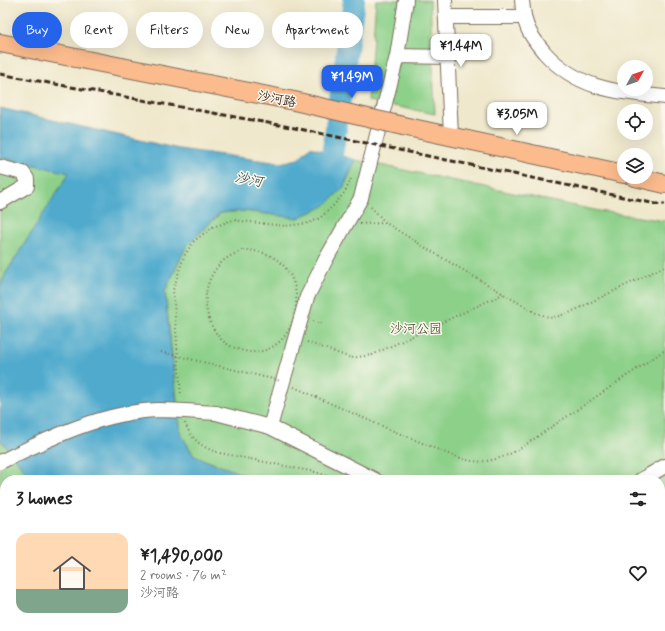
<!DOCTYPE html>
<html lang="en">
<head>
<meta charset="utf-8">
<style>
  :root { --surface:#fff; --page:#f2f2f2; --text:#222; --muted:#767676; --line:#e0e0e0; --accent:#2563eb }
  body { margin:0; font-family:Mynerve,"LXGW WenKai TC",sans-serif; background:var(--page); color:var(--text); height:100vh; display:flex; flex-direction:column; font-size:15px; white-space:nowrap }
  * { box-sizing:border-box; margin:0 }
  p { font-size:13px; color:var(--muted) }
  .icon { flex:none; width:22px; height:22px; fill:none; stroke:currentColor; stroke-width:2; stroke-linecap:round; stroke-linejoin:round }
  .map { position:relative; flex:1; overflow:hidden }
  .details { position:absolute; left:0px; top:475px; width:665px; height:156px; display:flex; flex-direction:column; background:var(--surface); border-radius:16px 16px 0 0; box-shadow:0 4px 16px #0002 }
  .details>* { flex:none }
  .hud { position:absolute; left:12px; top:12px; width:400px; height:36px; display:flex; gap:8px }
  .needle { width:26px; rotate:50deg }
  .tools { position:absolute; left:617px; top:60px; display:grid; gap:8px }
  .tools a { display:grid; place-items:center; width:36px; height:36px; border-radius:50%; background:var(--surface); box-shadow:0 4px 16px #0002; font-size:20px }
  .price { position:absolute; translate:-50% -34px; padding:0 9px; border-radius:8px; background:#fff; color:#222; font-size:13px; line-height:26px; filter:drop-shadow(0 1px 2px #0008) }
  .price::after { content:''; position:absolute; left:50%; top:24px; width:12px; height:9px; margin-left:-6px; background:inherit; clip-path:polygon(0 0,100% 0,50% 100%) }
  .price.active { background:var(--accent); color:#fff }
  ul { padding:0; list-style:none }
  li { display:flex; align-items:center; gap:12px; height:100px; padding:0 16px }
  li+li { border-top:1px solid var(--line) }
  li span { display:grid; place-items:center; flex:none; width:112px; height:80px; border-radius:12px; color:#555 }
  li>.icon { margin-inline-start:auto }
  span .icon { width:48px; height:48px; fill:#fffc; stroke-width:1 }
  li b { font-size:17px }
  h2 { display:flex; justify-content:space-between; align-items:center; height:48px; padding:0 16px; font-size:17px }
  .chip { padding:0 14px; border-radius:18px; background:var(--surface); box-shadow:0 4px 16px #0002; font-size:14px; line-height:36px }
  .chip.active { background:var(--accent); color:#fff }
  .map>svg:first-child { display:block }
</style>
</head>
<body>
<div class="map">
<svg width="665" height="631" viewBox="0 0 665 631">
  <rect width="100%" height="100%" fill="#fbf7ec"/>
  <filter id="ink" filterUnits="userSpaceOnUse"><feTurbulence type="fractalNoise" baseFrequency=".025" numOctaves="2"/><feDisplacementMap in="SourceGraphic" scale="8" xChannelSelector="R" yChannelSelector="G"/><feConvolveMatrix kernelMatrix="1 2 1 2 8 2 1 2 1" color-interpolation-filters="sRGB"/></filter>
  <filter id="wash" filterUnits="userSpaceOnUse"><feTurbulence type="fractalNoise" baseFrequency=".012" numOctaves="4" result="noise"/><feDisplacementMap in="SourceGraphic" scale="16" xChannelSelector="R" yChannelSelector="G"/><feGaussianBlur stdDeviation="0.9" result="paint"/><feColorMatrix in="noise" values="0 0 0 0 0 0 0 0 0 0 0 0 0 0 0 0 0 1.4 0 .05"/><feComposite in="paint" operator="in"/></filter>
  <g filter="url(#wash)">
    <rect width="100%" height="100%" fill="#efe8cc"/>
    <path fill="#8cd089" stroke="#647d54" d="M376 0H430L435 114 368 101Z
      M0 157 70 173 6 273 0 287Z
      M356 160 599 211 665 221V533L660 536V480H258L194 456 181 434 165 291 187 245 221 213 244 211 298 218 343 189Z
      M0 439 32 480H5V508L0 501Z
      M98 626H177L158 631H102Z
      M286 626H352L364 631H299Z"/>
    <path fill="#4faacd" stroke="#456a76" d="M0 108 179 149 280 163 298 159 310 147 356 160 343 188 325 206 298 218 244 211 220 213 187 245 165 291 175 389 181 434 194 456 258 480H32L0 439V287L6 273 69 173 0 157Z
      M665 533V631H364L352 626H660V536Z"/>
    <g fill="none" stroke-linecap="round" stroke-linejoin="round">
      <path stroke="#4faacd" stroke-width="22" d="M313 172 331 163 354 0"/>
    </g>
  </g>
  <g filter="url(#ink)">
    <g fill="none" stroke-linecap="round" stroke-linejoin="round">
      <defs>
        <path id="minor" d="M445 0 451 136
          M522 0C524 25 528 33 544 52 578 90 618 92 665 97
          M446 17H523
          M397 56 448 57
          M0 167 23 173 27 179V186L0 202
          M216 413 270 427 375 480
          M270 427 307 297 326 259 361 198 397 56 406 0
          M641 480 665 466
          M0 506 5 512
          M94 626 97 631
          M305 626 316 631"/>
        <path id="major" d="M0 43 294 101
          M403 126 624 174
          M635 177 665 184"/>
      </defs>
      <use href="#minor" stroke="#7a6c5b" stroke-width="16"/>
      <use href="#major" stroke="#7a6c5b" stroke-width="20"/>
      <path stroke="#7a6c5b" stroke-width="2" stroke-dasharray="1 3" stroke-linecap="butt" d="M371 207 386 223 429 250 536 313 552 318 569 313 665 266
        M360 224 386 223
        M243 250C323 250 304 364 244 351 236 349 226 345 220 338 202 317 200 285 220 264 226 257 235 254 243 250Z
        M313 321 323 324
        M307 342 351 358 372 355 503 294
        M294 387C334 405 374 423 415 440 433 447 452 457 472 461 488 463 502 458 516 451L665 350
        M181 397 173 290 184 256 194 241 213 227 233 220 285 226 309 223 320 218 332 207 345 192 351 179
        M185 423C192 441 203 448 220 453L315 472 341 480
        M660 497 665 491"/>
      <use href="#minor" stroke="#fff" stroke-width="14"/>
      <use href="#major" stroke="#fbbb8d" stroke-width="18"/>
      <path stroke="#3b2a1e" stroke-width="3" stroke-dasharray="6 3" stroke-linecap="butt" d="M0 74 290 127 656 204H665"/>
      <defs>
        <path id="minor-bridge" d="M0 462C50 438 102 412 158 410 177 410 197 412 216 413"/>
        <path id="major-bridge" d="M294 101 403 126"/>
      </defs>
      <use href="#minor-bridge" stroke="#7a6c5b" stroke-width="16" stroke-linecap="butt"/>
      <use href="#major-bridge" stroke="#7a6c5b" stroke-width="20" stroke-linecap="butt"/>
      <path stroke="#7a6c5b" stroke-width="2" stroke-dasharray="1 3" stroke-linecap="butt" d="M161 352 281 381"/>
      <use href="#minor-bridge" stroke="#fff" stroke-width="14"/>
      <use href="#major-bridge" stroke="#fbbb8d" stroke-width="18"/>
    </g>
  </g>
  <g text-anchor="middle" stroke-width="3" stroke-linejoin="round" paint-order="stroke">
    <g font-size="13" fill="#3b2a1e" stroke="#fbf7ec">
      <text transform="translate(277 98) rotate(11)" y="5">沙河路</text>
    </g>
    <g font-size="13" fill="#535c3e" stroke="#fbf7ec">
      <text x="416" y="333">沙河公园</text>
    </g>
    <g font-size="14" font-style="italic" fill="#435d64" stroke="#fbf7ec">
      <text transform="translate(249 179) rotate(11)" y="5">沙河</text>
    </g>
  </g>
</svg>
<div class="tools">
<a><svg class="needle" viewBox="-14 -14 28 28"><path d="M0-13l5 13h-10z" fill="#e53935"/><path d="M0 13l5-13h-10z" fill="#767676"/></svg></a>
<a><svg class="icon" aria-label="locate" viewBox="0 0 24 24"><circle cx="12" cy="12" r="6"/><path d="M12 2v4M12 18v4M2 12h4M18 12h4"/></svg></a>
<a><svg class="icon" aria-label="layers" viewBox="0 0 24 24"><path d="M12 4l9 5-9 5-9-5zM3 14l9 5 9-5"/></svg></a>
</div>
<b class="price" style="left:461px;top:68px">¥1.44M</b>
<b class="price active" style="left:352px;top:99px">¥1.49M</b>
<b class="price" style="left:517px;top:136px">¥3.05M</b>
<div class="hud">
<a class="chip active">Buy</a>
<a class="chip">Rent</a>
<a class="chip">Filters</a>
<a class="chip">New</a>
<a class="chip">Apartment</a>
</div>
<section class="details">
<h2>3 homes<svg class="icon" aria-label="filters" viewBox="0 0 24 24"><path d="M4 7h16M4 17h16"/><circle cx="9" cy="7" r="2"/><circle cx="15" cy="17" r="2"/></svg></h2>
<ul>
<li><span style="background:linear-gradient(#ffd9b3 70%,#7fa58c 0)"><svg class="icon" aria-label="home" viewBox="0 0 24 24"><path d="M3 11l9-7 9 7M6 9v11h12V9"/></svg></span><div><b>¥1,490,000</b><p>2 rooms · 76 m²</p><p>沙河路</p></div><svg class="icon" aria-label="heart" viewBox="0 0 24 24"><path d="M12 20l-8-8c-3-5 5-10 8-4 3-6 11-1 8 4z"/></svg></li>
</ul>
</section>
</div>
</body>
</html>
